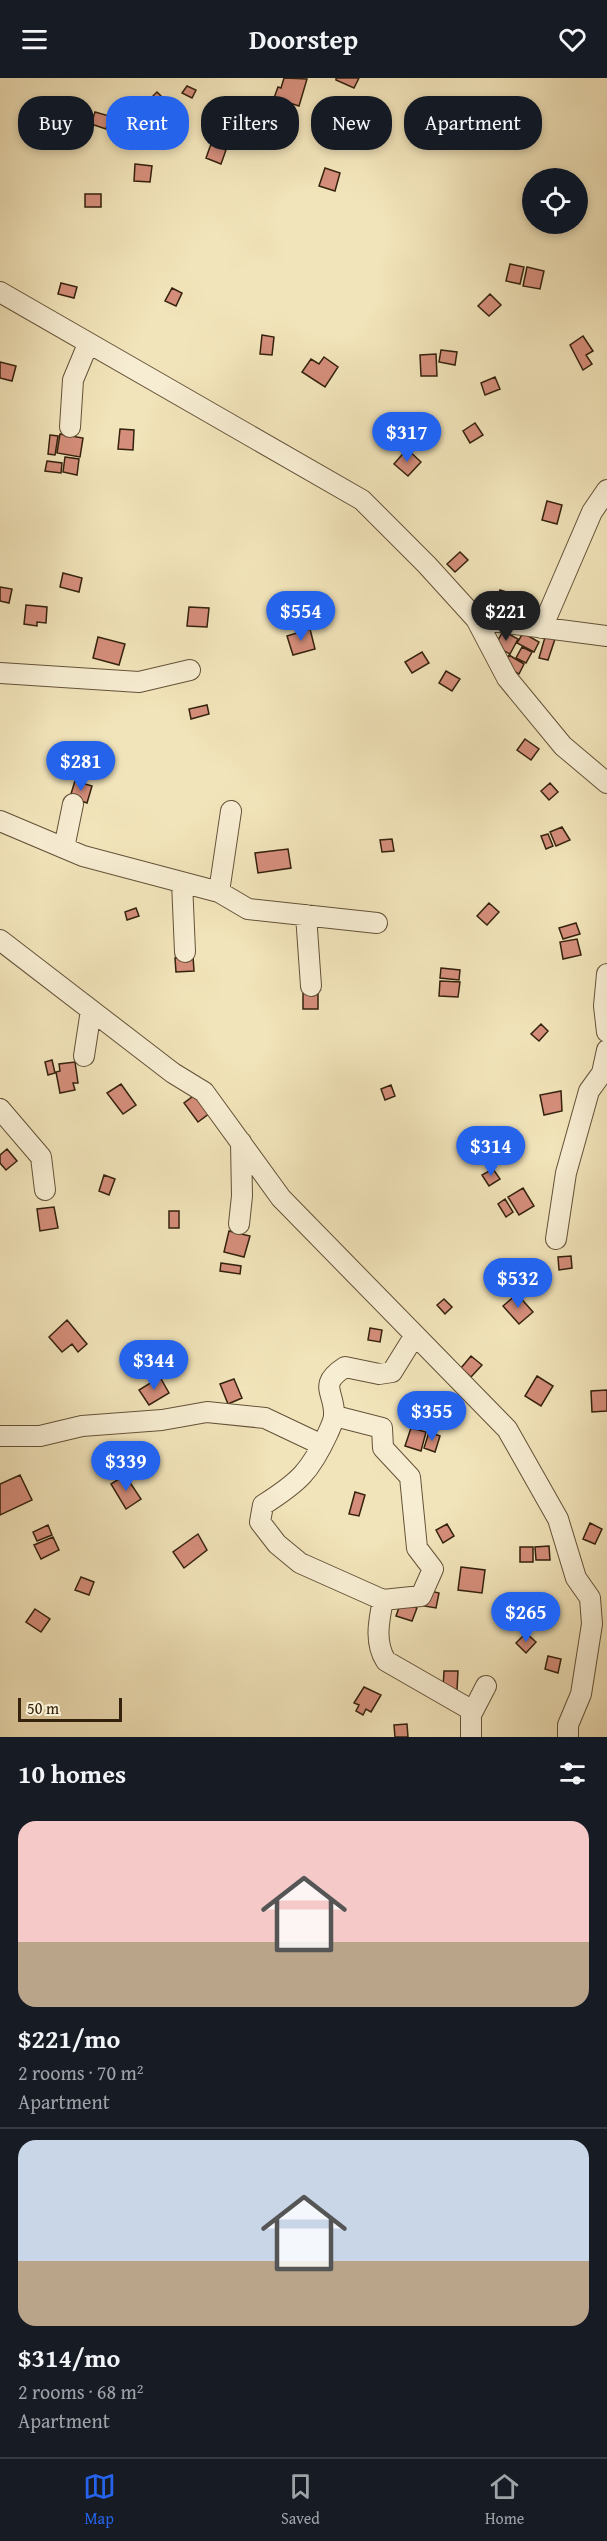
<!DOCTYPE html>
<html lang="en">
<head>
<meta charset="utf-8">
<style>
  :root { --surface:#171b24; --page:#242831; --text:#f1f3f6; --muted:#9ea1a6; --line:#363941; --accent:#2563eb }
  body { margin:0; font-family:"Gentium Book Plus",serif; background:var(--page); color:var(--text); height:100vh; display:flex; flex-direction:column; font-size:22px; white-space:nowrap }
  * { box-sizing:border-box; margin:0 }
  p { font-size:20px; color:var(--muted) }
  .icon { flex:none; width:33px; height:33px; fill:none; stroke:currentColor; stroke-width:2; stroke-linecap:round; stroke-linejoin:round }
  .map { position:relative; height:1659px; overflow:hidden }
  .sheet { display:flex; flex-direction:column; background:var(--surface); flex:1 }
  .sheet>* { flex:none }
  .banner { position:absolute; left:18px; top:18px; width:572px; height:54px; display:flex; gap:12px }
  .fabs { position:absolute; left:522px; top:90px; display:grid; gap:12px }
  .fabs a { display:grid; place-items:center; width:66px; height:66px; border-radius:50%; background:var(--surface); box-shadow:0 3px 9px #0003; font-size:30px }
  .scale { position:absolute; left:18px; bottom:15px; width:104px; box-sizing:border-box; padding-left:6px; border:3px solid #34220d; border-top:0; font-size:16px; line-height:21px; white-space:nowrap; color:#34220d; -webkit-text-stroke:4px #f7edd2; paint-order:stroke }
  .price { position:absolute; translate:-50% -51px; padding:0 14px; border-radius:21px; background:var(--accent); color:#fff; font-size:20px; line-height:39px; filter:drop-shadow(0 2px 3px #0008) }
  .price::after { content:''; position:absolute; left:50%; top:36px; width:18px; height:14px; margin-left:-9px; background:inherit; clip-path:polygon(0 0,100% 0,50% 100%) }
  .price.on { background:#222; color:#fff }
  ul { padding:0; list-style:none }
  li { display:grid; align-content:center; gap:12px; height:318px; padding:0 18px }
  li+li { border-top:2px solid var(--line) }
  li span { display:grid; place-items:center; height:186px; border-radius:18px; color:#555 }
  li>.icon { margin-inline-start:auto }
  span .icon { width:108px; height:108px; fill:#fffc; stroke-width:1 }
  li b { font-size:26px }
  h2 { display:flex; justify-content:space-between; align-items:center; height:72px; padding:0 18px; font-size:26px }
  .pill { padding:0 21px; border-radius:24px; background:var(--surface); box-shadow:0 3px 9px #0003; font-size:21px; line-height:54px }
  .pill.on { background:var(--accent); color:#fff }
  header { display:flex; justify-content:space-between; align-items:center; height:78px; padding:0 18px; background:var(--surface); font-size:27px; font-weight:700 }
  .tabs { display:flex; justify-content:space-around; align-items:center; height:84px; border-top:2px solid var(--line); background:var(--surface); font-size:16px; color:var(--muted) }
  .tabs a { display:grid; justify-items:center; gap:3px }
  .tabs .on { color:var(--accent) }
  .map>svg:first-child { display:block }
</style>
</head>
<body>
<header><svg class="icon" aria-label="menu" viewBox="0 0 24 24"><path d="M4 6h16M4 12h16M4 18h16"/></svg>Doorstep<svg class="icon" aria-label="heart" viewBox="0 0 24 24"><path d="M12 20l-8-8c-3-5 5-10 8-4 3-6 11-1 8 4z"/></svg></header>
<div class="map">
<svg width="607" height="1659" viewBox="0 0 607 1659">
  <rect width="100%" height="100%" fill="#f2e4ba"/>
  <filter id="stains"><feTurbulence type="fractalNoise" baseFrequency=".00333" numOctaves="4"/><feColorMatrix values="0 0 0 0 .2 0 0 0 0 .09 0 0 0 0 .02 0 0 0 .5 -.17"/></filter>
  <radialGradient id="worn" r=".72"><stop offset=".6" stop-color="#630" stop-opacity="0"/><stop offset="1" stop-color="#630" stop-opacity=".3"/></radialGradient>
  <path fill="#d58e7b" stroke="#34220d" stroke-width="1.5" d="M284 0 307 1 299 28 274 20 278 9 281 10Z
    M336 0H359L354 10 336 2Z
    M187 8 196 12 192 20 182 15Z
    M157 14 172 29 154 47 139 32Z
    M175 27 187 38 176 51 163 40Z
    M275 30 285 32 283 43 272 41Z
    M95 34 109 38 106 51 91 46Z
    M162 41 176 55 166 64 153 51Z
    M49 53V65H38L37 54Z
    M211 66 226 72 221 86 206 80Z
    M135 86 152 88 150 104 134 103Z
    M325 90 340 95 335 113 319 108Z
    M85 116H101V129H85Z
    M510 186 524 189 520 206 506 203Z
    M527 189 544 193 540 211 523 208Z
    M61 205 77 209 74 220 58 216Z
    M172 210 182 215 176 228 165 223Z
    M490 216 501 227 489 238 478 228Z
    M262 257 274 259 272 277 260 276Z
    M583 258 593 273 586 277 592 286 583 292 570 267Z
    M441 272 457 274 455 287 439 284Z
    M436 276 437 298H421L420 277Z
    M324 279 338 289 325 309 302 294 311 281 319 286Z
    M0 284 16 288 12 303 0 300Z
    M495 299 500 311 485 317 481 305Z
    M475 345 483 357 470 365 463 353Z
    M120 351 134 352 133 372 118 371Z
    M60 356 83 360 80 379 57 375Z
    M50 357 58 358 55 377 48 376Z
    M407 371 421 384 408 398 394 386Z
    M65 379 79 381 77 397 63 394Z
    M47 383 62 385 61 395 45 393Z
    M547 423 562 427 557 446 542 442Z
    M460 474 468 482 455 494 447 486Z
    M63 495 82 500 79 514 60 509Z
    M0 509 12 511 9 525 0 523Z
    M500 512 517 517 514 525 497 519Z
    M26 527 47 529 46 545 37 544V548L24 546Z
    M189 529 209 530 207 549 187 548Z
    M310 551 315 571 293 577 287 558Z
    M503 553 518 561 510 576 495 568Z
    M523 555 539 564 534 574 517 565Z
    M98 559 125 566 119 587 93 580Z
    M545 559 555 561 548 582 539 580Z
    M522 569 532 574 526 585 516 580Z
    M422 574 429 585 412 595 405 584Z
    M509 577 524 586 519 596 503 587Z
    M446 593 460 601 452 613 439 605Z
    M207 627 209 636 191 641 189 631Z
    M525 661 539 671 531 682 517 672Z
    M75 703 92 708 87 725 70 719Z
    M550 705 558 714 549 722 541 713Z
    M562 749 570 762 556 768 550 754Z
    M548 756 553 768 546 771 541 758Z
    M392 761 394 773 382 774 380 762Z
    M288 771 291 790 258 795 255 775Z
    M489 825 499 834 487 847 477 838Z
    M136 830 139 838 127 842 125 834Z
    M576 845 580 856 563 861 559 850Z
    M577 861 581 877 563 881 560 864Z
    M193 878 194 893 176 894 175 880Z
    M441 890 460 892 459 902 440 900Z
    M440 903 460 904 458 919 439 918Z
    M303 915H318V931H303Z
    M541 946 548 953 539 963 531 956Z
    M52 982 55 995 48 997 45 984Z
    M75 984 78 1005H73L75 1012 60 1015 56 994 60 993 59 986Z
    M121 1006 136 1027 123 1036 107 1015Z
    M391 1007 395 1018 385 1022 381 1011Z
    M561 1013 562 1033 544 1037 540 1017Z
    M196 1016 210 1035 198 1044 184 1025Z
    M7 1071 17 1083 6 1092 0 1085V1077Z
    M493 1091 500 1101 489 1108 482 1097Z
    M104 1097 115 1101 109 1117 99 1113Z
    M523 1110 534 1128 519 1137 508 1119Z
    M505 1121 513 1134 506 1139 498 1126Z
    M54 1129 58 1150 40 1153 37 1131Z
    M169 1133H179V1150H169Z
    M229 1153 250 1158 244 1179 224 1174Z
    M571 1178 572 1190 559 1192 558 1179Z
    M221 1185 241 1188 240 1196 220 1193Z
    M517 1216 533 1234 519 1246 503 1228Z
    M444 1221 452 1229 445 1236 437 1227Z
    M67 1242 87 1266 78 1274 72 1266 62 1274 49 1259Z
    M370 1250 382 1252 380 1264 368 1262Z
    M471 1278 482 1287 471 1299 461 1290Z
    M537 1298 553 1308 541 1328 525 1318Z
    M160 1299 169 1315 149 1327 139 1312Z
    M234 1301 242 1320 228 1326 220 1306Z
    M607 1312V1333L592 1334 591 1313Z
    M411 1350 426 1354 421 1373 405 1368Z
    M429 1354 440 1358 435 1374 424 1370Z
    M20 1397 32 1422 0 1437V1406Z
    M125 1397 141 1421 126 1431 111 1406Z
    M355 1414 365 1417 359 1438 349 1436Z
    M590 1445 602 1451 595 1466 583 1461Z
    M447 1446 454 1458 443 1465 436 1452Z
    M48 1447 52 1457 37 1463 33 1454Z
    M198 1456 207 1472 184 1490 173 1474Z
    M53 1459 59 1472 41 1481 34 1467Z
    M549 1468 550 1482H536L535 1469Z
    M520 1469H533V1484H520Z
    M461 1489 485 1492 482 1515 458 1512Z
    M81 1499 94 1504 89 1517 75 1512Z
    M426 1512 439 1515 436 1530 424 1528Z
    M401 1524 417 1530 412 1543 396 1538Z
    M35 1531 50 1541 41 1554 26 1544Z
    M526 1555 536 1564 526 1575 516 1565Z
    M548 1578 561 1581 558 1595 545 1591Z
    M444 1593H458L457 1612 443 1611Z
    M364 1609 381 1617 371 1634 366 1631 363 1637 356 1633 359 1627 354 1625Z
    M407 1646 408 1659H395L394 1647Z"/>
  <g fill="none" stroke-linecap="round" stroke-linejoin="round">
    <defs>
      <path id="minor" d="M0 214 362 422 427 487 476 541 507 600 563 668 607 705
        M70 349 73 302 88 266
        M476 541 607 558
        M542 550 592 434 607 412
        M0 595 139 604 190 592
        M0 743 83 778 219 814 248 831 377 845
        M64 770 73 726
        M182 804 185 874
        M219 814 231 733
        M306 837 311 908
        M0 862 173 995 204 1014 281 1120 507 1351 558 1441 576 1500 590 1520 592 1546 581 1616 568 1647V1659
        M607 896 604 928 607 954
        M84 978 91 932
        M0 1031 41 1079 45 1112
        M239 1146 242 1118 241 1064
        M556 1161 566 1095 589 1013 602 995 607 972
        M415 1257 392 1294 379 1296 345 1289C317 1307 335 1314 334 1337 334 1343 330 1350 328 1355 310 1394 299 1404 263 1427L260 1444 277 1466 300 1485 383 1522C379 1542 374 1565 386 1583L473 1633
        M335 1338 382 1350 383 1370 410 1399 417 1470 433 1491 421 1518 383 1522
        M0 1358H40L82 1348 162 1342 207 1334 265 1340 322 1367
        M471 1659V1637L486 1608"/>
    </defs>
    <use href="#minor" stroke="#645238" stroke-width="22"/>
    <use href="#minor" stroke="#f7edd2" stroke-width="20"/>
  </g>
  <rect width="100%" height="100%" filter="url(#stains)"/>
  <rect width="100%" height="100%" fill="url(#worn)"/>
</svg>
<div class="fabs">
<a><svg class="icon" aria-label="locate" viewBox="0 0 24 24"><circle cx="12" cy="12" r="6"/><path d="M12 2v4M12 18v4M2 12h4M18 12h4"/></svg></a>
</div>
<div class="scale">50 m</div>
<b class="price" style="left:407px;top:385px">$317</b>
<b class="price" style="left:301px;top:564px">$554</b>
<b class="price on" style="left:506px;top:564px">$221</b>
<b class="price" style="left:81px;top:714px">$281</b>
<b class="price" style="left:491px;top:1099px">$314</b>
<b class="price" style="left:518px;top:1231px">$532</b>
<b class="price" style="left:154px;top:1313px">$344</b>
<b class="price" style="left:432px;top:1364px">$355</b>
<b class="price" style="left:126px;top:1414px">$339</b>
<b class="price" style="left:526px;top:1565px">$265</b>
<div class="banner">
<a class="pill">Buy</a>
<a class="pill on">Rent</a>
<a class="pill">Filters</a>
<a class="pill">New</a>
<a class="pill">Apartment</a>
</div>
</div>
<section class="sheet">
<h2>10 homes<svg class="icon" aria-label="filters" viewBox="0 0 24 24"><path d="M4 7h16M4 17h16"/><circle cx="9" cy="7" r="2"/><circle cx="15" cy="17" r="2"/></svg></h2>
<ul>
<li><span style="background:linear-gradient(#f6c9c9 65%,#b9a48a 0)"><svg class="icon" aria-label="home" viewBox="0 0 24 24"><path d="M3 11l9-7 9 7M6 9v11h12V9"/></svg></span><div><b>$221/mo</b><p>2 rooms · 70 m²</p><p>Apartment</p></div></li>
<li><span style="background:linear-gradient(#c9d6e8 65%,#b9a48a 0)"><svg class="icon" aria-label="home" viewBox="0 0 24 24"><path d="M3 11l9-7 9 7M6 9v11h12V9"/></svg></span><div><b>$314/mo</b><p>2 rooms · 68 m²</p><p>Apartment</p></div></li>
</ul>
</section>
<nav class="tabs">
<a class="on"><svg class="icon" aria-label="map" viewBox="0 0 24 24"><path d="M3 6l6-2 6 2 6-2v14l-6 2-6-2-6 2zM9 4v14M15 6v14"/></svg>Map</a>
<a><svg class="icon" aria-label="saved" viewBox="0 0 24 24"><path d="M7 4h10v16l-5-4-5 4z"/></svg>Saved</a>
<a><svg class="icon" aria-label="home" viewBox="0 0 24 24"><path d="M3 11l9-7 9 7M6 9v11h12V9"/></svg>Home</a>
</nav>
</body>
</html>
